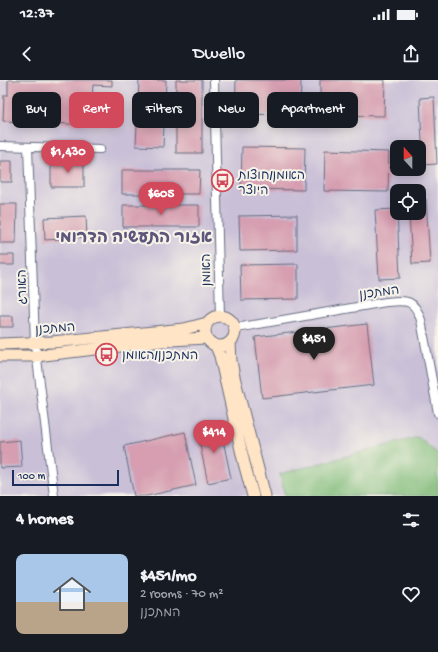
<!DOCTYPE html>
<html lang="en">
<head>
<meta charset="utf-8">
<style>
  :root { --surface:#171b24; --page:#20242c; --text:#f1f3f6; --muted:#9ea1a6; --accent:#d1495b }
  body { margin:0; font-family:"Gochi Hand","Playpen Sans Hebrew",sans-serif; background:var(--page); color:var(--text); height:100vh; display:flex; flex-direction:column; font-size:15px; white-space:nowrap }
  * { box-sizing:border-box; margin:0 }
  p { font-size:13px; color:var(--muted) }
  .icon { flex:none; width:22px; height:22px; fill:none; stroke:currentColor; stroke-width:2; stroke-linecap:round; stroke-linejoin:round }
  .map { position:relative; height:416px; overflow:hidden }
  .details { display:flex; flex-direction:column; background:var(--surface); flex:1 }
  .details>* { flex:none }
  .guide { position:absolute; left:12px; top:12px; width:414px; height:36px; display:flex; gap:8px }
  .needle { width:26px; rotate:339deg }
  .buttons { position:absolute; left:390px; top:60px; display:grid; gap:8px }
  .buttons a { display:grid; place-items:center; width:36px; height:36px; border-radius:8px; background:var(--surface); box-shadow:0 2px 10px #0003; font-size:20px }
  .scale { position:absolute; left:12px; bottom:10px; width:107px; box-sizing:border-box; padding-left:4px; border:2px solid #1b2f5e; border-top:0; font-size:11px; line-height:14px; white-space:nowrap; color:#1b2f5e; -webkit-text-stroke:3px #f7f3e8; paint-order:stroke }
  .price { position:absolute; translate:-50% -34px; padding:0 9px; border-radius:14px; background:var(--accent); color:#fff; font-size:13px; line-height:26px; filter:drop-shadow(0 1px 2px #0008) }
  .price::after { content:''; position:absolute; left:50%; top:24px; width:12px; height:9px; margin-left:-6px; background:inherit; clip-path:polygon(0 0,100% 0,50% 100%) }
  .price.active { background:#222; color:#fff }
  ul { padding:0; list-style:none }
  li { display:flex; align-items:center; gap:12px; height:100px; padding:0 16px }
  li span { display:grid; place-items:center; flex:none; width:112px; height:80px; border-radius:8px; color:#555 }
  li>.icon { margin-inline-start:auto }
  span .icon { width:48px; height:48px; fill:#fffc; stroke-width:1 }
  li b { font-size:17px }
  h2 { display:flex; justify-content:space-between; align-items:center; height:48px; padding:0 16px; font-size:17px }
  .tag { padding:0 14px; border-radius:8px; background:var(--surface); box-shadow:0 2px 10px #0003; font-size:14px; line-height:36px }
  .tag.active { background:var(--accent); color:#fff }
  .status { display:flex; justify-content:space-between; align-items:center; height:28px; padding:0 20px; background:var(--surface); direction:ltr }
  .status svg { height:11px; fill:currentColor }
  header { display:flex; justify-content:space-between; align-items:center; height:52px; padding:0 16px; background:var(--surface); font-size:18px; font-weight:600 }
  .map>svg:first-child { display:block }
</style>
</head>
<body>
<div class="status"><b>12:37</b><svg viewBox="0 0 49 12"><path d="M0 12V9h3v3zM5 12V6h3v6zM10 12V3h3v9zM15 12V0h3v12zM26 1h20v11H26zM47 4h2v5h-2z"/></svg></div>
<header><svg class="icon" aria-label="back" viewBox="0 0 24 24"><path d="M15 5l-7 7 7 7"/></svg>Dwello<svg class="icon" aria-label="share" viewBox="0 0 24 24"><path d="M12 15V3M7 8l5-5 5 5M5 13v7h14v-7"/></svg></header>
<div class="map">
<svg width="438" height="416" viewBox="0 0 438 416">
  <rect width="100%" height="100%" fill="#f7f3e8"/>
  <filter id="ink" filterUnits="userSpaceOnUse"><feTurbulence type="fractalNoise" baseFrequency=".025" numOctaves="2"/><feDisplacementMap in="SourceGraphic" scale="8" xChannelSelector="R" yChannelSelector="G"/><feConvolveMatrix kernelMatrix="1 2 1 2 8 2 1 2 1" color-interpolation-filters="sRGB"/></filter>
  <filter id="wash" filterUnits="userSpaceOnUse"><feTurbulence type="fractalNoise" baseFrequency=".012" numOctaves="4" result="noise"/><feDisplacementMap in="SourceGraphic" scale="16" xChannelSelector="R" yChannelSelector="G"/><feGaussianBlur stdDeviation="0.9" result="paint"/><feColorMatrix in="noise" values="0 0 0 0 0 0 0 0 0 0 0 0 0 0 0 0 0 1.4 0 .05"/><feComposite in="paint" operator="in"/></filter>
  <g filter="url(#wash)">
    <rect width="100%" height="100%" fill="#f3e0c5"/>
    <path fill="#c9bfd7" fill-rule="evenodd" d="M0 0H438V416H0ZM397 67H419V89H397ZM397 111H419V133H397Z"/>
    <path fill="#81bc7a" stroke="#4e766c" d="M418 357 438 374V416H285L280 394Z"/>
    <g id="blocks">
      <path fill="#d69eb0" d="M8 0H112V6L93 5 92 18 116 19 115 46 3 41 4 15H8Z
        M139 0H166L163 67 136 66Z
        M176 0H202V73H176Z
        M236 0H301L300 35 235 34Z
        M320 0H385L384 36 320 35Z
        M434 17 437 84 423 85 420 18Z
        M242 67 305 68 304 110 241 109Z
        M325 70 389 72 388 112 324 111Z
        M0 81H12V102H0Z
        M51 82H84V107H51Z
        M122 90H200L199 114H122Z
        M426 119 430 183 412 184 409 133H419V120Z
        M0 124H17L16 163H0Z
        M123 125H199V147H123Z
        M397 129 400 198 379 199 375 130Z
        M297 135V170L240 171 239 136Z
        M86 136 87 157 45 160 44 138Z
        M0 175H14V185H0Z
        M298 184V219L241 220 240 185Z
        M0 236H13V247H0Z
        M367 244 374 305 262 318 255 257Z
        M220 346 231 398 208 403 197 351Z
        M185 352 196 405 147 416H134L124 366Z
        M20 360 22 387 0 388V362Z"/>
    </g>
  </g>
  <g filter="url(#ink)">
    <use href="#blocks" fill-opacity="0" stroke="#676d82" stroke-width="1"/>
    <g fill="none" stroke-linecap="round" stroke-linejoin="round">
      <defs>
        <path id="street" d="M214 0 220 236
          M0 66 100 69
          M28 67 35 263 54 416
          M236 248 386 222C407 220 414 219 421 240L438 333"/>
        <path id="secondary" d="M205 251a15 15 0 1 1 30 0a15 15 0 1 1-30 0Z
          M230 263 231 281 234 297 265 416
          M0 264 52 262 184 249 207 243
          M216 266 220 276 244 383 253 416
          M0 276H36L171 260 206 258"/>
      </defs>
      <use href="#street" stroke="#676d82" stroke-width="10"/>
      <use href="#secondary" stroke="#676d82" stroke-width="13"/>
      <use href="#street" stroke="#fff" stroke-width="8"/>
      <use href="#secondary" stroke="#ffe4c6" stroke-width="11"/>
    </g>
  </g>
  <defs>
    <symbol id="bus-ring" viewBox="-11 -11 22 22"><circle r="9.5" fill="#f7f3e8" stroke="#d1495b" stroke-width="1.5"/><path d="M-5-6H5V4H4V6H2V4H-2V6H-4V4H-5ZM-3.5-4V0h7V-4ZM-3.5 1.2v1.5H-2V1.2ZM2 1.2v1.5H3.5V1.2Z" fill="#d1495b"/></symbol>
  </defs>
  <g fill-rule="evenodd">
    <use href="#bus-ring" x="210" y="88" width="25" height="25"/>
    <use href="#bus-ring" x="94" y="262" width="25" height="25"/>
  </g>
  <g text-anchor="middle" stroke-width="4" stroke-linejoin="round" paint-order="stroke">
    <g font-size="13" fill="#1b2f5e" stroke="#f7f3e8" text-anchor="start">
      <text x="238" y="99">האומן/חוצות<tspan x="238" dy="15">היוצר</tspan></text>
      <text x="122" y="279">המתכנן/האומן</text>
    </g>
    <g font-size="13" fill="#1b2f5e" stroke="#f7f3e8">
      <text transform="translate(205 190) rotate(-91)" y="5">האומן</text>
      <text transform="translate(21 207) rotate(-92)" y="5">האורג</text>
      <text transform="translate(379 211) rotate(-7)" y="5">המתכנן</text>
      <text transform="translate(55 247) rotate(-4)" y="5">המתכנן</text>
    </g>
    <g font-size="17" font-weight="bold" fill="#5c567b" stroke="#f7f3e8">
      <text x="134" y="162">אזור התעשיה הדרומי</text>
    </g>
  </g>
</svg>
<div class="buttons">
<a><svg class="needle" viewBox="-14 -14 28 28"><path d="M0-13l5 13h-10z" fill="#e53935"/><path d="M0 13l5-13h-10z" fill="#9ea1a6"/></svg></a>
<a><svg class="icon" aria-label="locate" viewBox="0 0 24 24"><circle cx="12" cy="12" r="6"/><path d="M12 2v4M12 18v4M2 12h4M18 12h4"/></svg></a>
</div>
<div class="scale">100 m</div>
<b class="price" style="left:68px;top:94px">$1,430</b>
<b class="price" style="left:161px;top:136px">$605</b>
<b class="price active" style="left:314px;top:281px">$451</b>
<b class="price" style="left:214px;top:374px">$414</b>
<div class="guide">
<a class="tag">Buy</a>
<a class="tag active">Rent</a>
<a class="tag">Filters</a>
<a class="tag">New</a>
<a class="tag">Apartment</a>
</div>
</div>
<section class="details">
<h2>4 homes<svg class="icon" aria-label="filters" viewBox="0 0 24 24"><path d="M4 7h16M4 17h16"/><circle cx="9" cy="7" r="2"/><circle cx="15" cy="17" r="2"/></svg></h2>
<ul>
<li><span style="background:linear-gradient(#a9c7e8 60%,#b9a48a 0)"><svg class="icon" aria-label="home" viewBox="0 0 24 24"><path d="M3 11l9-7 9 7M6 9v11h12V9"/></svg></span><div><b>$451/mo</b><p>2 rooms · 70 m²</p><p>המתכנן</p></div><svg class="icon" aria-label="heart" viewBox="0 0 24 24"><path d="M12 20l-8-8c-3-5 5-10 8-4 3-6 11-1 8 4z"/></svg></li>
</ul>
</section>
</body>
</html>
